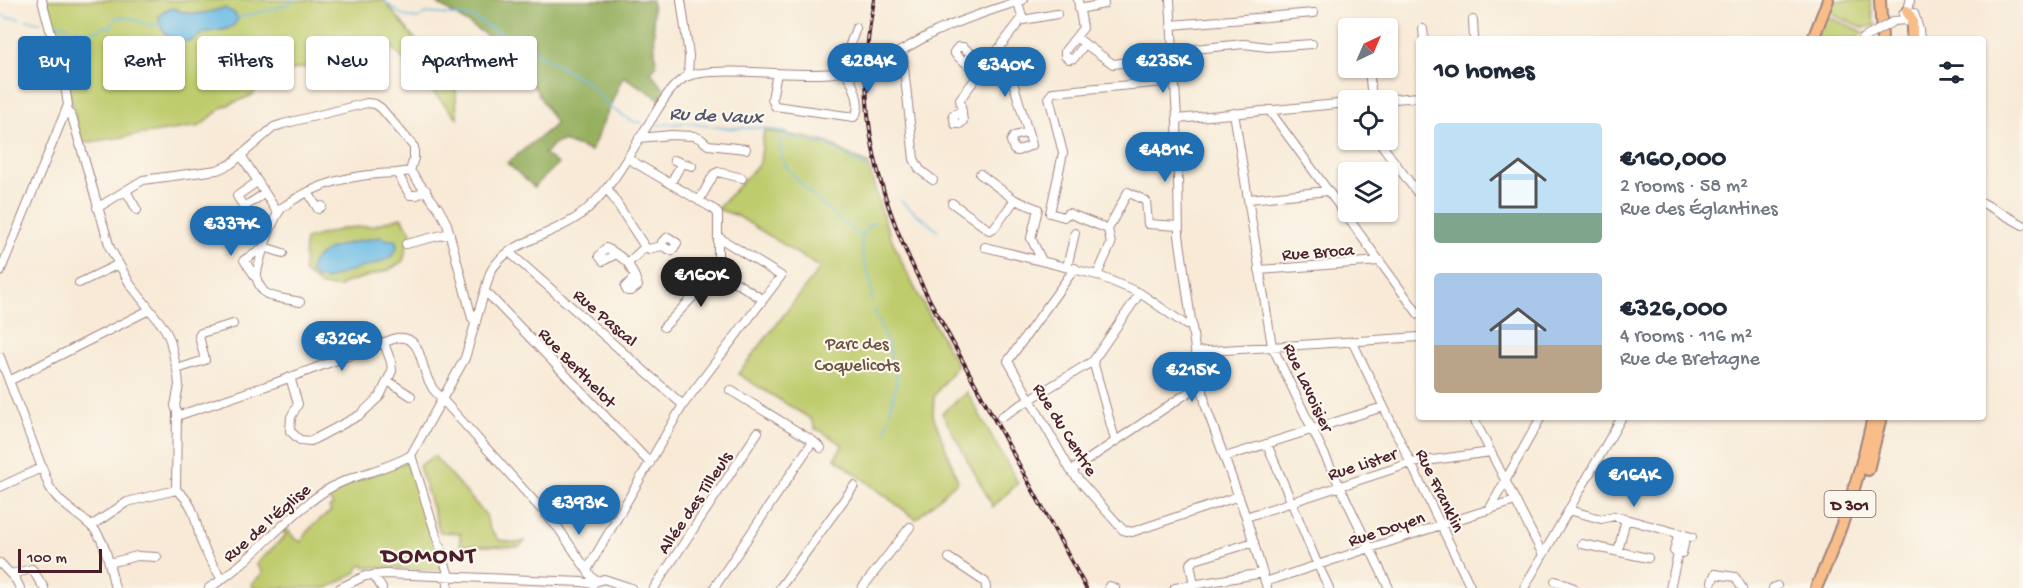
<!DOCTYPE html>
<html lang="en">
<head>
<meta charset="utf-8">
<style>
  :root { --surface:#fff; --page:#f6f6f7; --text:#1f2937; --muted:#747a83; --accent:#1f6fb2 }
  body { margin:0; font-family:"Gochi Hand",sans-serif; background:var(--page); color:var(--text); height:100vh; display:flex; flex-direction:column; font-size:22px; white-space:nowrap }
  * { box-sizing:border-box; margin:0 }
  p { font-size:20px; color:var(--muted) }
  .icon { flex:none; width:33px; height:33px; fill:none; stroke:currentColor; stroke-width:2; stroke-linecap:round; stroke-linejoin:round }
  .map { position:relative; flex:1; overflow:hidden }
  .sheet { position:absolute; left:1416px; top:36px; width:570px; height:384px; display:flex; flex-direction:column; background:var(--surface); border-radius:6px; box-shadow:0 2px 4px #0004 }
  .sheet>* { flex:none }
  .guide { position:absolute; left:18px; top:36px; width:570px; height:54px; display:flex; gap:12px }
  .needle { width:39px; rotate:44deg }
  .tools { position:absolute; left:1338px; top:18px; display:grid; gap:12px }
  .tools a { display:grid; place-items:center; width:60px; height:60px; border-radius:6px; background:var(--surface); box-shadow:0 2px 4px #0004; font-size:30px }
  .scale { position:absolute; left:18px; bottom:15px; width:84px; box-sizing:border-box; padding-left:6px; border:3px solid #4a1f2b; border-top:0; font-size:16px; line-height:21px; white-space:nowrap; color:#4a1f2b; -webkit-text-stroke:4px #fbf7ec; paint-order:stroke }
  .price { position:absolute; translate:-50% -51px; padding:0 14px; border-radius:21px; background:var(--accent); color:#fff; font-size:20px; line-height:39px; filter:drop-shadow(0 2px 3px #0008) }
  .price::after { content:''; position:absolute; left:50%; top:36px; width:18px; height:14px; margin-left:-9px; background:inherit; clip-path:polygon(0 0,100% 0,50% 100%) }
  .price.selected { background:#222; color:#fff }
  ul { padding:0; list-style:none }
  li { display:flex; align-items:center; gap:18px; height:150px; padding:0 18px }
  li span { display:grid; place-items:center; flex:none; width:168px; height:120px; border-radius:6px; color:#555 }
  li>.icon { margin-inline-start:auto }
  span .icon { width:72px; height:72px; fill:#fffc; stroke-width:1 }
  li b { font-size:26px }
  h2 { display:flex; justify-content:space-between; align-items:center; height:72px; padding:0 18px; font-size:26px }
  .tag { padding:0 21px; border-radius:6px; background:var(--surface); box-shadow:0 2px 4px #0004; font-size:21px; line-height:54px }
  .tag.selected { background:var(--accent); color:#fff }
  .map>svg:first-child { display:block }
</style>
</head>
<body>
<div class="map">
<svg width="2023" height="588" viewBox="0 0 2023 588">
  <rect width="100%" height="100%" fill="#fbf7ec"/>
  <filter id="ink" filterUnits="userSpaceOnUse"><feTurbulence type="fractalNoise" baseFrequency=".0167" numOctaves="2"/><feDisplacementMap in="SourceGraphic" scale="12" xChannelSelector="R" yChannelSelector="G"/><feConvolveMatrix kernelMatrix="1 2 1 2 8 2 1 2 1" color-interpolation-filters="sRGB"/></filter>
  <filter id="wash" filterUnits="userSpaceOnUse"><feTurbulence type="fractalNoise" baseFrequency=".008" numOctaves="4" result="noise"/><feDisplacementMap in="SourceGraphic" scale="24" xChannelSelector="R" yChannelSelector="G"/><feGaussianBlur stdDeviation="1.35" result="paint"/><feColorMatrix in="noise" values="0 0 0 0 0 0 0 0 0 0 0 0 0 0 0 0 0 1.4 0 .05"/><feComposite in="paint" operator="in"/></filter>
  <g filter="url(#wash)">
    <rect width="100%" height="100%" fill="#f8ead7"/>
    <path fill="#bfcc6d" stroke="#84764c" stroke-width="1.5" d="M45 0H384L456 91 457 118 389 44 306 69 304 67 262 78 253 95 223 107 200 126 82 143Z
      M1832 0H1870L1873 19 1876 25 1865 28 1833 15 1831 6Z
      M1825 16 1860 30 1864 33 1855 39H1815Z
      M764 130C785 135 810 136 830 144 839 148 861 163 868 163 875 190 882 217 893 242 911 285 935 325 957 365L934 396 933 415 958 481 916 519 835 458 843 445 818 429 816 430 811 419 738 374 820 268 738 216 717 209 760 163Z
      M401 217 411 232 403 261 389 270 345 283 340 287 321 286 304 272 305 239 346 228 372 226Z
      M967 392 1018 483 993 507 942 413Z
      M434 456 486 515 489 528 499 540 516 543 526 541 518 547 460 545V533L440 532 419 466Z
      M406 462 411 465 442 566 440 570 367 567 362 565 358 568 357 572 328 588H254L251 584 263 573 256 564 286 535 282 531 286 528 295 539 302 542C304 530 321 519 331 511L329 508 333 505 326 496 348 484Z"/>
    <path fill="#97b060" stroke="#706846" stroke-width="1.5" d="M432 0H652L656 66 651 72 665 91 660 99 623 76 591 151 563 141 555 143 544 154 558 164 534 187 507 163 556 124 514 53Z"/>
    <path fill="#68bae4" stroke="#596c88" stroke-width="1.5" d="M173 8C194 18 203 13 224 8L233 12 238 18C233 33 217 29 205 33 200 35 196 38 192 40 174 46 159 33 159 16L164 11Z
      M381 237 389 240H396C403 261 367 266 353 270 344 273 334 277 325 280L316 278 310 273C310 245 361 241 381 237Z"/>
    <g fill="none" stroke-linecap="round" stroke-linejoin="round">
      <path stroke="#68bae4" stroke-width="1.5" d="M382 0 404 16 417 19 426 13 472 17 586 81 611 108 632 121 642 123
        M0 15 6 16 8 19 12 17 20 19
        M236 18 274 9 296 0
        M26 20 40 22
        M55 22 60 25 64 24 70 26
        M76 27 82 31H98L103 26 110 28 116 18C133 14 144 28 160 25
        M657 125 687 123 724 128H761L786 132 787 137 822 144 827 142 833 148 868 169
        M780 132C780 140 779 152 783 160 792 180 840 221 858 235L863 234 869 224 875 223
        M901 201 938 231
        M863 235C859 252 865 261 869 277 872 285 871 293 872 301
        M873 307 888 345 897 379 890 411
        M886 431 889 417"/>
    </g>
  </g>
  <g filter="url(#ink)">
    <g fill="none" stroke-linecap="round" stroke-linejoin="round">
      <defs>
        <path id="minor" d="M681 0 689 56 688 76
          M1170 0 1177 119 1179 235 1196 356 1206 407 1246 517 1267 588
          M1079 9 1104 4
          M1914 13 1919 30 1920 39
          M1903 14 1909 7 1910 0
          M1023 20 1057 14
          M1473 20 1474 39
          M1894 21 1904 20 1914 25
          M1172 25 1314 13
          M1423 29 1424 39
          M1076 37 1085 44 1074 58 1069 59 1065 56V51L1083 28 1078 0
          M1862 39 1871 34
          M1085 44 1113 64 1155 59
          M902 50 914 159 920 170 933 180
          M1174 51 1244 44 1268 47 1312 44
          M997 52 1021 71 1013 82 1032 145 1017 151 1014 150 1011 141 1014 136 1028 132
          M965 62 972 54 963 47H958L954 52 956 55 980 74
          M1369 68 1372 100
          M845 71 848 50 856 28
          M777 73 772 99 775 106 854 117C864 105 852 82 845 71
          M1382 100 1419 97
          M67 109 73 120 110 248 130 284 165 329 170 340 178 375 179 385 175 406 177 412 176 490
          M1269 110 1419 315
          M962 111 953 115 955 124H960L963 121 960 99 1020 21 1023 20 1018 2
          M1234 113 1272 346 1389 588
          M1177 119 1348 103
          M639 138 671 135 694 136 701 139 708 145 746 149
          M1378 140 1419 195
          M241 155 277 212
          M682 163 692 166
          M410 171 397 173 410 195H417L426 190
          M980 174 1015 200 1038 209 1031 238 1042 261
          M257 182 237 196 244 207 264 194
          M670 184 682 163 674 160
          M607 188 645 247 649 249 662 246 672 251 677 243 668 237 662 242V246
          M126 191 137 210
          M308 192 318 209 322 206
          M1249 199 1328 191
          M699 201 714 174 718 172 742 178
          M952 203 989 230 994 228 1015 200
          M1983 203 2023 225
          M97 208 143 180 217 170 231 164 274 127 283 124 367 103 375 104 381 108 414 147V158L410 171 439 209 447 224 472 318 476 322
          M1108 229 1068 213 1064 217 1050 213 1063 153 1049 97 1053 92 1175 81
          M1108 229 1128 192 1146 201 1148 224 1178 226
          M718 237V271L762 299
          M406 244 450 233
          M985 247 1097 275 1140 293 1186 325H1192
          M509 252 683 405
          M616 254 603 261 599 256 606 248C614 251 622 258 628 263L645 247
          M628 263 635 277 625 287 627 291H631L638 286 635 277
          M1067 267 1075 233
          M1075 268 1008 361 1071 471 1123 530 1132 532 1239 496
          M1259 270 1379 261
          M0 272 68 105 65 86 42 0
          M1097 275 1111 244 1108 229
          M257 279 244 260 264 247 283 253
          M79 283 119 264
          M484 293 489 295 650 463
          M300 302C289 299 273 299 264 292 262 290 258 283 257 280 255 268 274 214 283 207 317 182 355 174 397 173
          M664 327 718 271
          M1352 341 1471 588
          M1195 352 1419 337
          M0 357 49 486C60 506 79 513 94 529 107 544 110 569 115 588
          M1093 361 1115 440
          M177 369 205 360 199 336 201 333 233 324
          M290 377 298 404 291 417 290 431 300 440 311 441 360 415 380 396 392 371 391 362 384 343
          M9 381 149 310
          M388 381 411 396
          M730 390 813 441
          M177 416 275 383 396 338C418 335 420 356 425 372 427 378 430 384 433 389L559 529 593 579 597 580
          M1001 417 1093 361 1140 293
          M1473 417 1543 555
          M1267 444 1317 563 1329 588
          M411 455 465 358 490 273C506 241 553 236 580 215 612 191 631 150 653 117 661 104 670 87 684 78 707 64 800 78 833 73 846 72 861 69 873 65 895 56 916 41 937 31 964 19 994 9 1023 0
          M411 455 448 573V588
          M1225 457 1383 407
          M1071 471 1201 384
          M0 487 41 468
          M176 490C195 503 195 521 201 541 206 554 214 567 222 579
          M1489 510 1541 417
          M1569 510 1601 519 1614 516 1692 537
          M1246 517 1411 463 1491 452
          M91 526 127 502 176 490
          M1582 544 1648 558
          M1618 551 1626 519
          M1678 554 1674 551 1679 533
          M949 558 985 582 986 588
          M0 563 16 580 20 588
          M109 563 137 556 157 557
          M587 570 683 405 781 276 718 237V214L715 210 627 158
          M11 574 32 569 44 588
          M373 575 382 588
          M1555 581 1574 588
          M595 582 604 579 631 588
          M1265 582 1515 501
          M1712 582 1715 574 1735 577 1742 588
          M1194 585 1190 564 1195 560 1254 542
          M1109 586 1115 588
          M209 588C251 562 281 521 322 493 349 474 383 472 411 455
          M340 588 365 576 385 574 582 582 593 584
          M654 588 758 432
          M714 588 813 441 821 448
          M780 588 854 486
          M862 588 910 527
          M1175 588 1263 573
          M1524 588 1622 417
          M1670 588 1678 554 1682 553 1686 536
          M1773 588 1777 586"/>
        <path id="highway" d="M1880 0 1882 39
          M1907 11 1912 20V39
          M1813 39 1828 0
          M1868 470 1881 417
          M1816 588C1841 533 1860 476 1873 417"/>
      </defs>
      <use href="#minor" stroke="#a18481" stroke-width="10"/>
      <use href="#highway" stroke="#a18481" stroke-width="14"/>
      <use href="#minor" stroke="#fff" stroke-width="8"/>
      <use href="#highway" stroke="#f8bd88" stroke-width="10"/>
      <defs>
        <path id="rail" d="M874 0C852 111 878 201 929 299L1086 588"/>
      </defs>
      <use href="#rail" stroke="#4a1f2b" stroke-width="4"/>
      <use href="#rail" stroke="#fbf7ec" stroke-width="1.5" stroke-dasharray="4.5" stroke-linecap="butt"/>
      <defs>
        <path id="minor-bridge" d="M1871 34 1894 21"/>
      </defs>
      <use href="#minor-bridge" stroke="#a18481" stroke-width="10" stroke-linecap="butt"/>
      <use href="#minor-bridge" stroke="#fff" stroke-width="8"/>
    </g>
  </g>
  <g text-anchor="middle" stroke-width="4.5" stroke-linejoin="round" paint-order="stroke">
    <rect fill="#fbf7ec" stroke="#7f6065" stroke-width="1.5" x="1824.5" y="491" width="51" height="26" rx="4.5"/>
    <g font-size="16" font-weight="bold" fill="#4a1f2b">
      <text x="1850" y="510">D 301</text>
    </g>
    <g font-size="18" fill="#4a1f2b" stroke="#fbf7ec">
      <text transform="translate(1318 251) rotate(-4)" y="6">Rue Broca</text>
      <text transform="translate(606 317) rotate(41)" y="6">Rue Pascal</text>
      <text transform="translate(578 367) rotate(46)" y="6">Rue Berthelot</text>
      <text transform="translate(1309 387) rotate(65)" y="6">Rue Lavoisier</text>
      <text transform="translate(1066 429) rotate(58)" y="6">Rue du Centre</text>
      <text transform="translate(1362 463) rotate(-18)" y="6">Rue Lister</text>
      <text transform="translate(1441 490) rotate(64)" y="6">Rue Franklin</text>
      <text transform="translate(694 502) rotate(-56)" y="6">Allée des Tilleuls</text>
      <text transform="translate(266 522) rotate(-41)" y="6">Rue de l'Église</text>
      <text transform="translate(1386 528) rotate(-18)" y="6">Rue Doyen</text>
    </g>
    <g font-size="18" fill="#6d533f" stroke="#fbf7ec">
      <text x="857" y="349">Parc des<tspan x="857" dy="21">Coquelicots</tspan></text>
    </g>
    <g font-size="20" font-style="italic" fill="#54556c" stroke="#fbf7ec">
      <text transform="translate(716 114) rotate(3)" y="7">Ru de Vaux</text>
    </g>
    <g font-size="24" font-weight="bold" letter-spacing="1.5" fill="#4a1f2b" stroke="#fbf7ec">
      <text x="429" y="562">DOMONT</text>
    </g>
  </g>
</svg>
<div class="tools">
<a><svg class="needle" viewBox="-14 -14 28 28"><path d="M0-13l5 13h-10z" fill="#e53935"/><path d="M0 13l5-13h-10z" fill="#747a83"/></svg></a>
<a><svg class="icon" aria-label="locate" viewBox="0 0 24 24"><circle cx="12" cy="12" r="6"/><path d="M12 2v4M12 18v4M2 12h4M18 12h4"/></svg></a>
<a><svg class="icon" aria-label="layers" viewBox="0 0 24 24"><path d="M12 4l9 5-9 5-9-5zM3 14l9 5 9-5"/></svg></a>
</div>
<div class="scale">100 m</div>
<b class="price" style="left:868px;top:94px">€284K</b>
<b class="price" style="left:1163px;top:94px">€235K</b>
<b class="price" style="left:1005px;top:98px">€340K</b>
<b class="price" style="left:1165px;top:183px">€481K</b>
<b class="price" style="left:231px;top:257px">€337K</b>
<b class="price selected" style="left:701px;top:308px">€160K</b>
<b class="price" style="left:342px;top:372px">€326K</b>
<b class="price" style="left:1192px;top:403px">€215K</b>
<b class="price" style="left:1634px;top:508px">€164K</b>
<b class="price" style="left:579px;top:536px">€393K</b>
<div class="guide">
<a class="tag selected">Buy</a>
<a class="tag">Rent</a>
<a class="tag">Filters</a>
<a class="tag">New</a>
<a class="tag">Apartment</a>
</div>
<section class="sheet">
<h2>10 homes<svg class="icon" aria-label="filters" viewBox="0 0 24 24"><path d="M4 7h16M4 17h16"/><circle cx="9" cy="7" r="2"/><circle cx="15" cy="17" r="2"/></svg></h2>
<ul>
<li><span style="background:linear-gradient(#bfe0f5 75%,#7fa58c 0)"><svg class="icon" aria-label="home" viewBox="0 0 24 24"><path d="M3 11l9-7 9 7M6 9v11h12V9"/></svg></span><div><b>€160,000</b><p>2 rooms · 58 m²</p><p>Rue des Églantines</p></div></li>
<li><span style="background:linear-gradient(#a9c7e8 60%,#b9a48a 0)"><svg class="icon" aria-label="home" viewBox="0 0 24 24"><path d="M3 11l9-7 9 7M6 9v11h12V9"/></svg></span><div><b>€326,000</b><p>4 rooms · 116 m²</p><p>Rue de Bretagne</p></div></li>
</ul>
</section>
</div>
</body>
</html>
